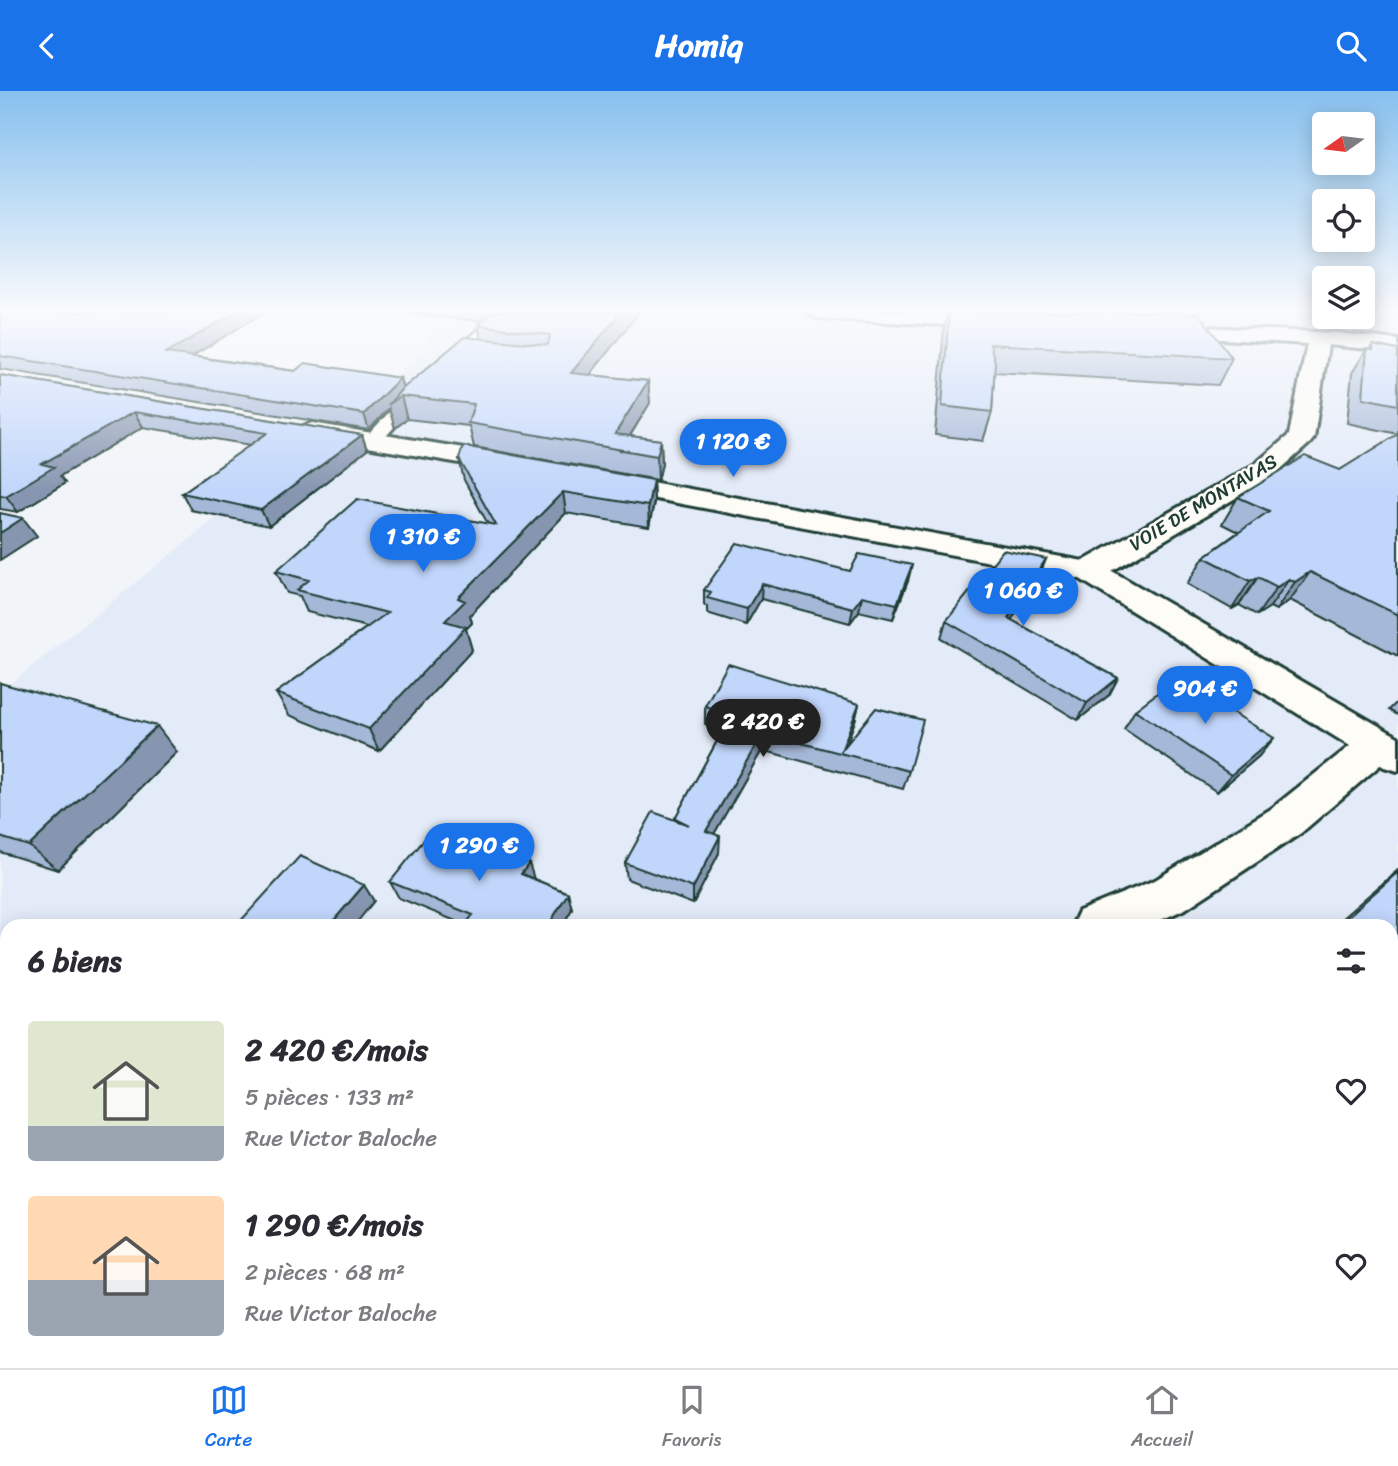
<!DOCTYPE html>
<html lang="fr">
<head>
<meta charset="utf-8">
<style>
  :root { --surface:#fff; --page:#f2f2f3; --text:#2b2b33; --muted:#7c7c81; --line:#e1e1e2; --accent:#1a73e8 }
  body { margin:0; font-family:Sriracha,sans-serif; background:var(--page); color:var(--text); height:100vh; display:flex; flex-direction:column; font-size:26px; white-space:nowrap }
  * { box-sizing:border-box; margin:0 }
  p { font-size:23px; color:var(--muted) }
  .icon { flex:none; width:38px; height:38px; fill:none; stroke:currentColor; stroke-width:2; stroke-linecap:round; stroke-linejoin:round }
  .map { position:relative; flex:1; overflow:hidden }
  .sheet { position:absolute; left:0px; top:828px; width:1398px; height:450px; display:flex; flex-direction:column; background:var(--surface); border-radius:21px 21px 0 0; box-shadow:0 4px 18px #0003 }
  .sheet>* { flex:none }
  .needle { width:46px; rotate:256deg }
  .fabs { position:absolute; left:1312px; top:21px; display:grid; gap:14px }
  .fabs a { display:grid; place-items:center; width:63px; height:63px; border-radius:7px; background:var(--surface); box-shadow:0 4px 18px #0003; font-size:35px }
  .price { position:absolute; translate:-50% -60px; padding:0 16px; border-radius:24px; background:var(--accent); color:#fff; font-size:23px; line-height:46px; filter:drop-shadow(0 2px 4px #0008) }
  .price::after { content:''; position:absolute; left:50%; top:42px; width:21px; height:16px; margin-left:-10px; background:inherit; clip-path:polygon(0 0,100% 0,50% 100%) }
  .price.on { background:#222; color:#fff }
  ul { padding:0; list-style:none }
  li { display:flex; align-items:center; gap:21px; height:175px; padding:0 28px }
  li span { display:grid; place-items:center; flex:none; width:196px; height:140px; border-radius:7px; color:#555 }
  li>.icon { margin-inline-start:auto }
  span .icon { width:84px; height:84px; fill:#fffc; stroke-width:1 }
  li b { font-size:30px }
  h2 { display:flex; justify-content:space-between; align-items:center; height:84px; padding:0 28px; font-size:30px }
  header { display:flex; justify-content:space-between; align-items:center; height:91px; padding:0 28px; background:var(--accent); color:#fff; font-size:32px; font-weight:800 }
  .menu { display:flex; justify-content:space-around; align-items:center; height:98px; border-top:2px solid var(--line); background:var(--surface); font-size:19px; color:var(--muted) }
  .menu a { display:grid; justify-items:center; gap:4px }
  .menu .on { color:var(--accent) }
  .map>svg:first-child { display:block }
</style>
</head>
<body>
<header><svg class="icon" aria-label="back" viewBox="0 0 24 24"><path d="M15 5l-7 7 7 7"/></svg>Homiq<svg class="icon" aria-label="search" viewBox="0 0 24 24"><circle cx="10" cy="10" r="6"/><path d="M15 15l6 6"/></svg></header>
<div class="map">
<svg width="1398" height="1277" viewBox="0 0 1398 1277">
  <rect width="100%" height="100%" fill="#f1f4f8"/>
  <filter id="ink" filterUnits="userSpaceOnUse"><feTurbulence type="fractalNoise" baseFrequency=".0143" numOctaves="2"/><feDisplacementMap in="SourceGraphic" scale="14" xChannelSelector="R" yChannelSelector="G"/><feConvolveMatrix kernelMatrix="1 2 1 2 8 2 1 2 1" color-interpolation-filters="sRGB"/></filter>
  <g filter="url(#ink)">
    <path fill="#e3ebf9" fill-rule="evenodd" d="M435 221H1325V226H1363V221H1398V1277H0V601L425 259ZM7 835H1391V1270H7Z"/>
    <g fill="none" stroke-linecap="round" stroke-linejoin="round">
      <defs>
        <path id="lane" d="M498 221H513L455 275H445V269Z
          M416 297 422 299V305L378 354H366L363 350 366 346 410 299Z"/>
        <path id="street" d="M806 221H923L998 225 1008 231 998 237 816 227Z
          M1163 234 1337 242 1398 249V261L1328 254 1314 347 1310 352 1273 385 1100 487 1089 489 1078 487 1073 480 1078 473 1255 373 1289 344 1307 253 1156 244 1153 240Z
          M1379 638 1393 643 1398 652 1393 663 1301 742 1187 817 1148 835H1072L1079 820 1155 789 1271 718 1365 643Z"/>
        <path id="secondary" d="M312 332 512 365 521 367 525 373 521 379 512 381 303 345 299 340 303 335Z
          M602 382 1100 473 1398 646V680L1384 676 1080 488 592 396 588 390 592 384Z
          M0 983 7 986V1042L0 1039Z
          M445 1270H521L524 1277H447Z"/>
      </defs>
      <use href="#lane" stroke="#1f3d34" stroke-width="6"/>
      <use href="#street" stroke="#1f3d34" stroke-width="6"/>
      <use href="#secondary" stroke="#1f3d34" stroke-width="6"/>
      <use href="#lane" fill="#fdfcf7" fill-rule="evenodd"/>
      <use href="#street" fill="#fdfcf7" fill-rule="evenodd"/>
      <use href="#secondary" fill="#fdfcf7" fill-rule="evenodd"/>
    </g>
    <path fill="#a6b8d8" stroke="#1f3d34" stroke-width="2" d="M0 221 192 265 295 280 400 287 403 298 481 248 478 234 482 230 403 222V221H639L590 284 648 290 650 312 630 345 661 349 662 373 658 389 474 356 469 335 407 328 395 337 389 317 369 339 0 278Z
      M948 221H1179L1178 222 1232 267 1218 294 994 281 992 321 983 350 935 344 944 237Z
      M1373 254 1398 259V565L1290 509 1276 519 1270 516 1257 524 1239 514 1232 518 1187 493 1204 466 1238 441 1222 433 1238 406 1340 379 1398 343 1347 332 1352 282 1367 258 1370 259Z
      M0 284 362 344 367 359 269 435 191 419 182 402 251 354 143 336 60 385 65 392 18 421 0 418Z
      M459 368 653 389 654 411 649 436 566 422 470 524 472 532 466 538 472 559 379 660 289 624 276 602 367 536 307 521 300 505 287 502 276 480 488 433 464 389Z
      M1046 468 1039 485 1011 529 1118 587 1109 604 1078 629 941 547 946 530Z
      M850 480 908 490 893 528 859 520 850 532 761 508 746 534 707 522V515L704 514V499Z
      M0 592 177 661 58 779 0 761Z
      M1398 610V624L1389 619Z
      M859 613 855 630 846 653 909 680 903 698 762 659 714 743 719 762 693 813 627 788 625 772 675 730V727L723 639 705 633V615Z
      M1135 619 1259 665 1217 701 1124 638Z
      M1398 779V1277H1355L1349 1270H1391V835H1333Z
      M534 788 568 802 572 818 562 835H468L399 807 390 791Z"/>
    <path fill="#8796b0" stroke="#1f3d34" stroke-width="2" d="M237 221H265L174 276 166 262Z
      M482 221H494L484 230Z
      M621 221H639L574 304 571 282Z
      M400 287 404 302 401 305 407 328 395 337 389 317 369 339 364 323Z
      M648 290 650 312 621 359 615 343Z
      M134 321 143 336 60 385 65 392 18 421 6 405 42 373Z
      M362 344 367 359 269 435 261 419Z
      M661 349 662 373 658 389 657 365Z
      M653 389 654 411 649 436 648 415Z
      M563 401 566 422 470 524 472 532 466 538 472 559 379 660 369 638 445 530 458 507Z
      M23 427 37 445 0 469V442Z
      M1046 468 1039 485 1002 544 1008 527Z
      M912 474 908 490 893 528 897 513Z
      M1310 481 1290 509 1276 519 1295 491Z
      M1258 486 1239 514 1232 518 1250 490Z
      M1289 488 1270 516 1257 524 1277 496Z
      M762 493 761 508 746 534 747 518Z
      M862 505 859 520 850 532 853 517Z
      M1118 587 1109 604 1078 629 1087 612Z
      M859 613 855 630 843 663 841 662Z
      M157 635 177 661 58 779 29 755Z
      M763 642 762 659 706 757V740Z
      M1274 647 1259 665 1217 701 1231 684Z
      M720 745 719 762 693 813V797Z
      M529 772 534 788 521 783Z
      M364 794 374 810 354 835H329Z
      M568 802 572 818 562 835H548Z"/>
    <path fill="#c1d6fb" stroke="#1f3d34" stroke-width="2" d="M2 221H237L166 262 295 280 305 272 400 287 364 323 0 265V222Z
      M492 221H621L571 282 648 290 615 343 661 349 657 365 468 332 474 313 401 305 388 314 401 299 464 246 548 254 550 244 478 234Z
      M949 221H1149L1199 223 1232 267 990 253 995 271 992 321 942 315Z
      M1373 254 1398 259V314L1363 307 1367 258 1373 259Z
      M0 284 362 344 261 419 182 402 267 342 134 321 42 373 54 376 6 405 0 404Z
      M1398 343V524L1310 481 1295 491 1289 488 1277 496 1258 486 1250 490 1204 466 1269 420 1238 406 1305 365 1340 379Z
      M463 355 653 389 648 415 563 401 458 507 465 510 445 530 466 536 369 638 276 602 387 522 297 499 309 489 276 480 357 408 496 434 459 368Z
      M0 422 23 427 0 442Z
      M737 452 850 480 859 463 912 474 897 513 862 505 853 517 762 493 747 518 707 507 711 501 704 499Z
      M1003 459 1046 468 1008 527 1118 587 1087 612 946 530Z
      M728 573 859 613 841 660 876 617 923 629 909 680 763 642 706 740 720 745 693 797 625 772 653 721 689 734 675 727 732 623 705 615Z
      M1177 587 1274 647 1231 684 1135 619Z
      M0 592 157 635 29 755 0 746Z
      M431 740 440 745 445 741 529 772 521 783 568 802 548 835H480L468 830 473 824 390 791Z
      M300 765 364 794 329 835H236Z
      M1398 781V1257L1391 1250V835H1337Z"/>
  </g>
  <linearGradient id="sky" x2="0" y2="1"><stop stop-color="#87c0ee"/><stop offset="0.55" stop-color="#f9fafc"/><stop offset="1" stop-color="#f9fafc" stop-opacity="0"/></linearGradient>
  <rect width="1398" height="400" fill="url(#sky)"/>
  <g text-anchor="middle" stroke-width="5" stroke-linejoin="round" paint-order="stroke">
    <g font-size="19" fill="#1f3d34" stroke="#fdfcf7">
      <text transform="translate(1203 411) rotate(-31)" y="7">VOIE DE MONTAVAS</text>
    </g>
  </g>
</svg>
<div class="fabs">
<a><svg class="needle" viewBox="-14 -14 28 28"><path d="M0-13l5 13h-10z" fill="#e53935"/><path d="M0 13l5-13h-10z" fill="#7c7c81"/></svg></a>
<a><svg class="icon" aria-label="locate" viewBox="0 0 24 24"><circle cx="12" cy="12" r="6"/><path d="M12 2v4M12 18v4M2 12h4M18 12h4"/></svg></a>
<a><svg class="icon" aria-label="layers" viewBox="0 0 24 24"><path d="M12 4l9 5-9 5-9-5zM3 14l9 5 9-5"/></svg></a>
</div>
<b class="price" style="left:733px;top:388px">1 120 €</b>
<b class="price" style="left:423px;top:483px">1 310 €</b>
<b class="price" style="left:1023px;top:537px">1 060 €</b>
<b class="price" style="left:1205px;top:635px">904 €</b>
<b class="price on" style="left:763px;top:668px">2 420 €</b>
<b class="price" style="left:479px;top:792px">1 290 €</b>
<section class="sheet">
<h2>6 biens<svg class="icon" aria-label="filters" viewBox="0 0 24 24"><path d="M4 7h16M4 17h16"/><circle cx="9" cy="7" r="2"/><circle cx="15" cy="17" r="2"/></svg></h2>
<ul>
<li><span style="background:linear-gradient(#dfe7d0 75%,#9aa5b1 0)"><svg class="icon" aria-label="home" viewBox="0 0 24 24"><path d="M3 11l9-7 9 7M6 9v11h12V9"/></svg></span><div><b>2 420 €/mois</b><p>5 pièces · 133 m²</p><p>Rue Victor Baloche</p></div><svg class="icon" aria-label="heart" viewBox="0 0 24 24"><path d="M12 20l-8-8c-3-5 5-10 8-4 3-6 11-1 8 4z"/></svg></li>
<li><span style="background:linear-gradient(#ffd9b3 60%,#9aa5b1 0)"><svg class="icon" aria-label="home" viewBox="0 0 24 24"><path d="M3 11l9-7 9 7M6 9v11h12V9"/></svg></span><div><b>1 290 €/mois</b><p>2 pièces · 68 m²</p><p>Rue Victor Baloche</p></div><svg class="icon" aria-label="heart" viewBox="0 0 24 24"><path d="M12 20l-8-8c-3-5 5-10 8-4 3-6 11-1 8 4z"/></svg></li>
</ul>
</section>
</div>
<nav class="menu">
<a class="on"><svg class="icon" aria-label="map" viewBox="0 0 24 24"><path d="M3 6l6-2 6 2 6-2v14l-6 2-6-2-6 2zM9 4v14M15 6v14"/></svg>Carte</a>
<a><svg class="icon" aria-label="saved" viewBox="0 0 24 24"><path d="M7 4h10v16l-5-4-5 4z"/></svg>Favoris</a>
<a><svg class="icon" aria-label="home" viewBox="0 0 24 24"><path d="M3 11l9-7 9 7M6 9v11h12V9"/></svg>Accueil</a>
</nav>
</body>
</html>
